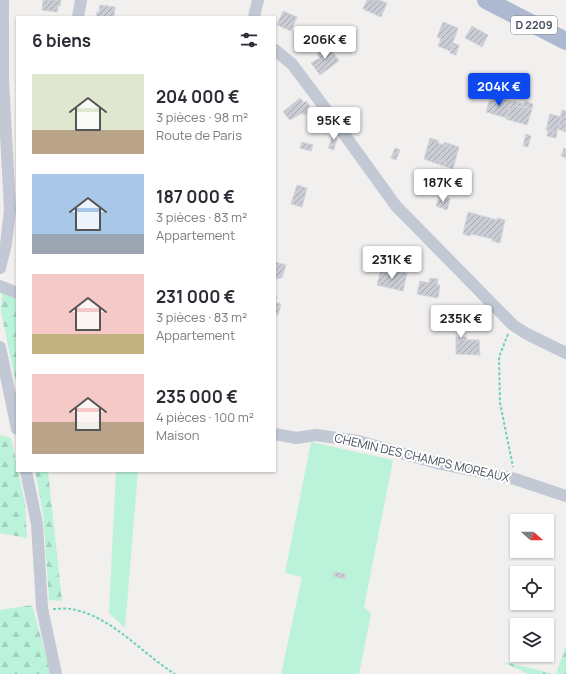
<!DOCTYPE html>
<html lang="fr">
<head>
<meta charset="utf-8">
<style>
  :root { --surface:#fff; --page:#f2f2f3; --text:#2b2b33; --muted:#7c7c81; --accent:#0d49ee }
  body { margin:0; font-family:Manrope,sans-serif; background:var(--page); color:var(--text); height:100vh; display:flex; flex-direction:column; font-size:15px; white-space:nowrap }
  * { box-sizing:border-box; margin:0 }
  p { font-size:13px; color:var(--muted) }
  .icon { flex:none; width:22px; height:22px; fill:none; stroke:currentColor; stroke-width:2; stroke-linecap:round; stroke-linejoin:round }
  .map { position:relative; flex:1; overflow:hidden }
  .panel { position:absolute; left:16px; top:16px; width:260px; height:456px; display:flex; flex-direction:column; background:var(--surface); border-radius:0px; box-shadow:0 1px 3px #0004 }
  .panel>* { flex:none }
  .needle { width:26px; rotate:111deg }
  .tools { position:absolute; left:510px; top:514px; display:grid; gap:8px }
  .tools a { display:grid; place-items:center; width:44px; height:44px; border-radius:0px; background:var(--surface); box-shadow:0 1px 3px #0004; font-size:20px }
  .price { position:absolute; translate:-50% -34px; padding:0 9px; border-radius:4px; background:#fff; color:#222; font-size:13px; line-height:26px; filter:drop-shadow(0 1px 2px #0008) }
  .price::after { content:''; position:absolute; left:50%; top:24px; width:12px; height:9px; margin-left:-6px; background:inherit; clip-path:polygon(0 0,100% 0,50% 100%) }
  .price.current { background:var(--accent); color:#fff }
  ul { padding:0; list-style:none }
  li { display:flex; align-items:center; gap:12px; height:100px; padding:0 16px }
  li span { display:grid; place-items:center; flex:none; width:112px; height:80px; border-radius:0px; color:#555 }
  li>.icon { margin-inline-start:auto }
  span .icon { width:48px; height:48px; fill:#fffc; stroke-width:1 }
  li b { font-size:17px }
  h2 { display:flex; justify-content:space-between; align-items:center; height:48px; padding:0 16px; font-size:17px }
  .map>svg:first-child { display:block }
</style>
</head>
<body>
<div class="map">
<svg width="566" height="674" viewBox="0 0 566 674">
  <defs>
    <pattern id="forest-firs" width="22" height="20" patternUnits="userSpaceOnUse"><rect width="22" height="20" fill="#bbf2da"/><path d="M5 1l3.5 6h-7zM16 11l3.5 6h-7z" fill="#a2d1be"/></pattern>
    <pattern id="building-hatch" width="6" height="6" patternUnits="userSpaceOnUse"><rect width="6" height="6" fill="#cbcdd5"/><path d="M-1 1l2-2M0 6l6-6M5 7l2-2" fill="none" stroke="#a7a9b0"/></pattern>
  </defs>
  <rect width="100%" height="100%" fill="#f2efef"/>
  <path fill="url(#forest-firs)" d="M2 293 17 299V388L1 312Z
    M0 435 11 438 25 503 27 538 0 533Z
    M35 471H48L62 601 49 600 43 513Z
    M32 605 51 674H0V610Z
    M566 645V674H556Z
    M501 661 555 674H528Z"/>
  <path fill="#bbf2da" d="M311 442 393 460 364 607 371 614 359 674H281L302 577 285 573Z
    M116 471H138L125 628 109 613Z"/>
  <path fill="url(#building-hatch)" stroke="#d3d4db" d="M43 0H61L60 6H58L57 12 42 10Z
    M367 0H379L387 3 381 17 363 9Z
    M100 5 115 7 114 17H96L97 12H99Z
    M283 11 297 17 291 31 277 25Z
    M443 22 458 28 450 51 438 46 441 39 437 37Z
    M472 26 488 35 482 47 465 38Z
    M453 43 459 45 456 55 450 53Z
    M328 45 339 61 320 75 311 63 320 58 317 54Z
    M491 95 511 101 507 118 486 112Z
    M300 98 304 103 306 101 312 109 304 115 302 113 290 120 283 112Z
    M511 101 517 102 516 106 532 109 527 125 506 119Z
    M525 101 533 104 532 109 523 106Z
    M517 102 524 104 523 108 516 106Z
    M562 110 566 111V132L558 129Z
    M550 114 561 117 557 132 546 130Z
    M548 130 557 132 556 138 547 136Z
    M526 134 531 136 528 147 523 146Z
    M332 137 337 138 335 145 330 144Z
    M430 138 439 141 438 143 450 147V144L459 147 453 169 444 166 445 161 440 160 438 164 424 159Z
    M302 142 313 145 311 151 300 148Z
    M444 142 450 144V147L444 145Z
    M330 144 335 145 334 150 328 148Z
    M395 148 400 150 396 160 391 158Z
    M564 148 566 149V158L561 156Z
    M440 160 445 161 444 166 438 164Z
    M297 185 307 188 302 207 291 204Z
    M440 195 450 199 447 210 436 206Z
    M468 212 497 220V218L505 220 500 243 492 241 493 239 471 234 470 236 463 234Z
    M275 262 286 265 282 277 278 279 275 278Z
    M381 269 407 273 403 291 377 285Z
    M430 278 438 279 437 285H440L438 298 417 294 420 281 429 283Z
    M275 296 277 297 275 302 281 304 278 315 275 314Z
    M456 337H466L467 340H456Z
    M456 340H479L480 355 456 354Z
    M335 572 346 574 345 579 333 576Z"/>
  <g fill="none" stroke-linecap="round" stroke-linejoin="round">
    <path stroke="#71d2b3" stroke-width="2" stroke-dasharray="3 2" stroke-linecap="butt" d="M508 334 499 357 500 403 513 467
      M53 609C59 609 66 608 71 609 112 616 141 653 175 674"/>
    <path stroke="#c2c9d5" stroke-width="12" d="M78 17 81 0
      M254 17 258 0
      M275 50 292 64 331 116 396 206 513 325 527 334 566 353
      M0 268 6 244 10 210 3 79V0
      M0 286 17 293
      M0 347 17 429
      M275 434 296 438 316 435 358 441 437 463 515 479 566 496
      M26 471 37 524 42 608 56 674"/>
    <path stroke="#adb9d0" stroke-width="18" d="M486 0 566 41"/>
  </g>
  <g text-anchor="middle" stroke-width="4" stroke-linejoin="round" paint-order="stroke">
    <rect fill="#fff" stroke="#7e838e" stroke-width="1" x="511" y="16" width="46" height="18" rx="3"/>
    <g font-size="11" font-weight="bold" fill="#464e5e">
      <text x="534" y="29">D 2209</text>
    </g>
    <g font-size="12" fill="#464e5e" stroke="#fff">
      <text transform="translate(422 458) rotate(13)" y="4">CHEMIN DES CHAMPS MOREAUX</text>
    </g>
  </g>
</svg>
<div class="tools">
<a><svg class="needle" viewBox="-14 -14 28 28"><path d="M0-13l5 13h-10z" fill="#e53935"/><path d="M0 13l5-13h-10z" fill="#7c7c81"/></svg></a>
<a><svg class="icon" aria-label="locate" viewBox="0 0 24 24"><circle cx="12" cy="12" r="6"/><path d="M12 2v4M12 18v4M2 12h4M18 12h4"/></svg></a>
<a><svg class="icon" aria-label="layers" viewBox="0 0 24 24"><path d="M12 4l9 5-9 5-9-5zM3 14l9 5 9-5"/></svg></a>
</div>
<b class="price" style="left:325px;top:60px">206K €</b>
<b class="price current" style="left:499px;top:107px">204K €</b>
<b class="price" style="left:334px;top:141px">95K €</b>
<b class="price" style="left:443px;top:203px">187K €</b>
<b class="price" style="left:392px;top:280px">231K €</b>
<b class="price" style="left:461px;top:339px">235K €</b>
<section class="panel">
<h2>6 biens<svg class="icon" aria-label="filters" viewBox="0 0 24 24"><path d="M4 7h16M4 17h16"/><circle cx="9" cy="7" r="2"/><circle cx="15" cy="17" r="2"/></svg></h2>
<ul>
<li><span style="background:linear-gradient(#dfe7d0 70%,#b9a48a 0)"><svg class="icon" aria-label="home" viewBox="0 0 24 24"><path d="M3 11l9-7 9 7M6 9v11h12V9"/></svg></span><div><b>204 000 €</b><p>3 pièces · 98 m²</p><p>Route de Paris</p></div></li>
<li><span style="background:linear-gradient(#a9c7e8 75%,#9aa5b1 0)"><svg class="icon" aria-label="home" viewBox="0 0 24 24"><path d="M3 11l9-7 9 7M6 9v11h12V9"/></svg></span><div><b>187 000 €</b><p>3 pièces · 83 m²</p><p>Appartement</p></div></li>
<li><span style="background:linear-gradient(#f6c9c9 75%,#c2b280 0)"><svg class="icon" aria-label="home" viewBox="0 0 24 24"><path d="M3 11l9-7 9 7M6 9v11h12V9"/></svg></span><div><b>231 000 €</b><p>3 pièces · 83 m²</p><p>Appartement</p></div></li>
<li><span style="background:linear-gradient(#f6c9c9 60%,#b9a48a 0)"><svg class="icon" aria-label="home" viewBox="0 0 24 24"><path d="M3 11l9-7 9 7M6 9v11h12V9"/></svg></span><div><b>235 000 €</b><p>4 pièces · 100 m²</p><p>Maison</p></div></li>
</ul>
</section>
</div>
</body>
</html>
